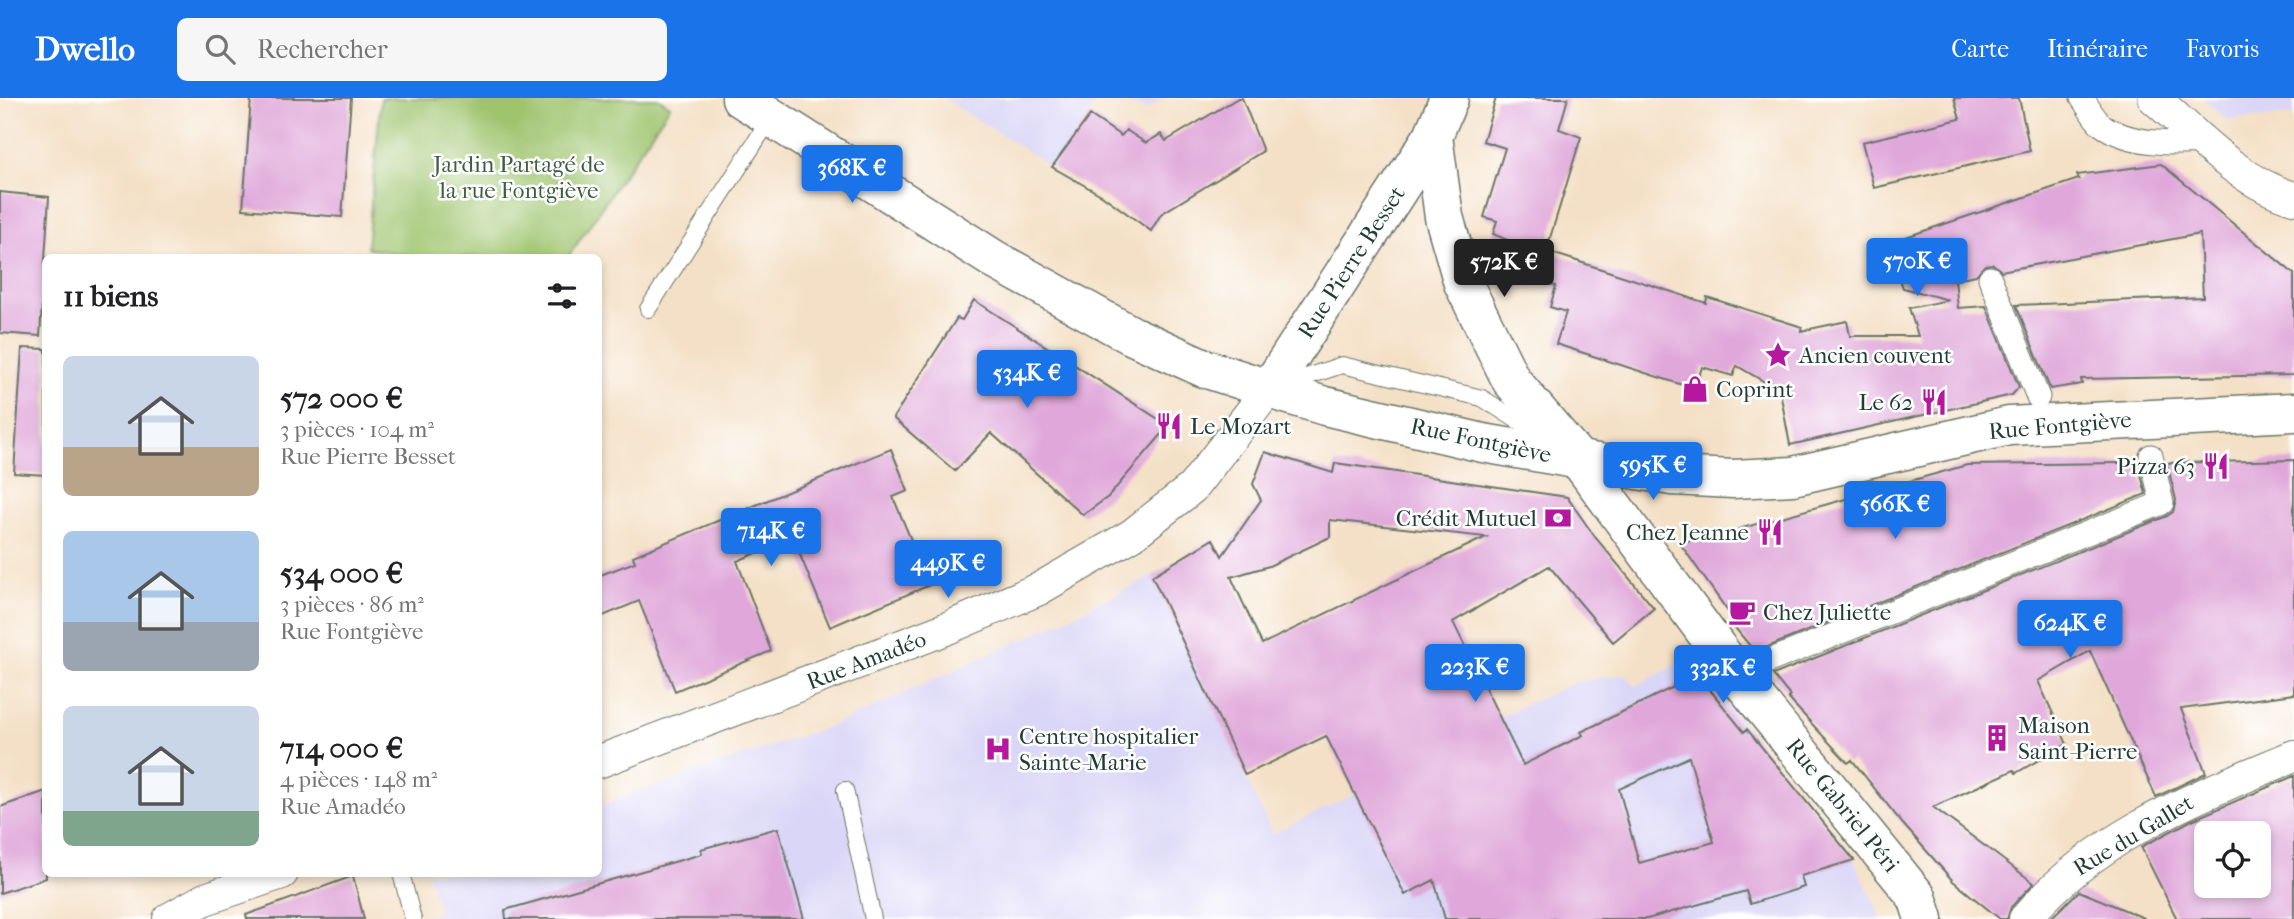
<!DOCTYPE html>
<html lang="fr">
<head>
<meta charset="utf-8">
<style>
  :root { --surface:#fff; --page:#f6f6f6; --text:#202124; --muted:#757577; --accent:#1a73e8 }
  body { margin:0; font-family:"IM FELL French Canon",serif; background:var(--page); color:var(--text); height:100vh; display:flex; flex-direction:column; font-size:26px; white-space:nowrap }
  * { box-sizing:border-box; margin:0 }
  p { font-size:23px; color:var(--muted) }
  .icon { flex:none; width:38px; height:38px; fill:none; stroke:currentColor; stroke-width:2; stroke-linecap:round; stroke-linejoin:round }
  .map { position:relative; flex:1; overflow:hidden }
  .details { position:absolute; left:42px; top:156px; width:560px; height:623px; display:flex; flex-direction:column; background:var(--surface); border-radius:10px; box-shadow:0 4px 10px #0003 }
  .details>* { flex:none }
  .buttons { position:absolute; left:2194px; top:723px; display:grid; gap:14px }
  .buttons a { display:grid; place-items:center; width:77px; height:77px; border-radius:10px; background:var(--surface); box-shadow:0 4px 10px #0003; font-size:35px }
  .price { position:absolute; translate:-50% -60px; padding:0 16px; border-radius:7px; background:var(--accent); color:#fff; font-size:23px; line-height:46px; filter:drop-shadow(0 2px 4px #0008) }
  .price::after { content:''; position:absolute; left:50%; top:42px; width:21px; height:16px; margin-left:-10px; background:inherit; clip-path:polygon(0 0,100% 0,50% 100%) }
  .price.on { background:#222; color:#fff }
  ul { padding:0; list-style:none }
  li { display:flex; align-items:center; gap:21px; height:175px; padding:0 21px }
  li span { display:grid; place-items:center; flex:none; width:196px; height:140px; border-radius:10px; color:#555 }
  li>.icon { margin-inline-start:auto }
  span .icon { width:84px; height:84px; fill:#fffc; stroke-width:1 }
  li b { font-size:30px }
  h2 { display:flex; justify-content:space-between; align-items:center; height:84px; padding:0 21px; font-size:30px }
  header { display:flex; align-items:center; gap:42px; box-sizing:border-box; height:98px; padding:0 35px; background:var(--accent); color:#fff }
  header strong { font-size:33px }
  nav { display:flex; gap:38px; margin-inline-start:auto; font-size:24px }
  .search { width:490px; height:63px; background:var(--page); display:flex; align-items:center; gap:18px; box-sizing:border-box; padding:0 24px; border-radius:10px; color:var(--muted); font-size:26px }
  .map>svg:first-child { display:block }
</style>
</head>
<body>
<header>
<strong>Dwello</strong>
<div class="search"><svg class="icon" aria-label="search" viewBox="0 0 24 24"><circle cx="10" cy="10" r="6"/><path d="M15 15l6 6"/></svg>Rechercher</div>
<nav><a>Carte</a><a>Itinéraire</a><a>Favoris</a></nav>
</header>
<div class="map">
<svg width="2294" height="821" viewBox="0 0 2294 821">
  <rect width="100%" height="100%" fill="#fff"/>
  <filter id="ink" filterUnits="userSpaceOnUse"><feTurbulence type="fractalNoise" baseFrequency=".0143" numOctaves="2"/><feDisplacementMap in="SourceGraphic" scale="14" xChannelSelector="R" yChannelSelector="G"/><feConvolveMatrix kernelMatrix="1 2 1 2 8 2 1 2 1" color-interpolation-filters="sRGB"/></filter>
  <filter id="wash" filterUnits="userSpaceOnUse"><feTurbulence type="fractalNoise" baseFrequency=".00686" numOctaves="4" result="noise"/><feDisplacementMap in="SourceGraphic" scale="28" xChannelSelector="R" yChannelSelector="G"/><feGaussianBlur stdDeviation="1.57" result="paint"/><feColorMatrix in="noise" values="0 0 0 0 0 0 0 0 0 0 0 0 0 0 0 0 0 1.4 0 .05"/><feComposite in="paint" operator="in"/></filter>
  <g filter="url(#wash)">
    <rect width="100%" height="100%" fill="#f4e0c6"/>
    <path fill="#dad6f7" d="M943 0H1100L1052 69Z
      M1122 0H1165L1144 13Z
      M2203 0H2294V17L2226 22Z
      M1152 478 1272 736 1502 625 1500 619 1575 584 1626 576 1635 588 1689 560 1854 762 1882 821H420L439 815 428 775H598L599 708 839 625 1058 525Z"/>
    <path fill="#9fc46e" stroke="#5f8051" stroke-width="2" d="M381 0H658L670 8 568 159H418L367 150Z"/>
    <g id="blocks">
      <path fill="#e0a8da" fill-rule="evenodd" d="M251 0H351L342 119 243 111Z
        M1238 0H1242L1263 53 1161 116 1151 133 1103 98 1052 69 1090 17 1121 38 1126 32 1146 45 1161 36 1166 43Z
        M1496 0H1568L1559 31 1581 39 1546 153 1706 205 1707 199 1802 229 1801 233 1847 223 1850 238H1918L1909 210 1949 202 1903 190 1888 145 2079 81 2077 77 2161 66 2294 176V277L2081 281 2082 286 2050 291 2016 207 2203 199 2200 136 2001 173 1993 166 1985 167 1976 177 1955 181 1958 210 1986 208 2019 289 2012 297 1790 347 1780 293 1737 268 1733 278 1702 269 1695 291 1556 246 1566 214 1550 209 1556 188 1514 175 1522 148 1493 136 1497 123 1484 119 1505 50 1483 43Z
        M1954 0H2019L2030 53 1874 90 1862 44 1960 21Z
        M0 94 49 99 40 238 0 235Z
        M974 202 1169 328 1108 399 1083 417 991 335 955 373 893 320 957 220 962 222Z
        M22 250 46 251V377L14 375Z
        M891 351 908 393 893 399 930 487 830 529 793 440 737 463 771 553 675 593 639 503 598 520V478L635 464 633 458Z
        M1265 354 1333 375 1335 365 1567 399 1595 439 1654 510 1613 544 1549 468 1453 524 1523 667 1583 637 1581 634 1698 577 1744 634 1747 631 1854 762 1801 778 1804 789 1750 806 1746 793 1647 821H1445L1434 782 1405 797 1326 638 1245 677 1152 478 1213 441 1222 458 1261 402 1253 386ZM1330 422 1486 439 1262 546 1231 479 1269 468 1330 439ZM1689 659 1714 744 1639 765 1619 691Z
        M2294 362V596L2181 611 2206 675 2156 699 2090 553 2038 583 2067 646 2016 675 2014 672 1933 709 2034 785 2011 809 2007 821H2000L1953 783 1902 725 1852 662 1848 665 1788 600 1790 598 1773 577 2167 418 2173 414 2176 402 2167 365Z
        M2121 365H2138L2146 396 1755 554 1731 525H1736L1679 444 1740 435 1739 431 1967 367Z
        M2294 678V821H2177L2141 749 2192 722ZM2207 735H2259V788H2207Z
        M46 693V780L0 795V709Z
        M778 730 804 821H506L505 812 702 756 701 751Z
        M353 778 364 821H247L246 817Z
        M2079 793 2144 820V821H2050Z"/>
    </g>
  </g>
  <g filter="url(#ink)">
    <use href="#blocks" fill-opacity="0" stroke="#6a7667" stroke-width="2"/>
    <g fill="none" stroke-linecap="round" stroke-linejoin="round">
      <defs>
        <path id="service" d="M648 211 772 18
          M1282 287 1342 267 1482 300 1542 338
          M845 692 873 821
          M401 775 413 821"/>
        <path id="pedestrian" d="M2082 0C2088 8 2094 21 2102 27 2130 47 2174 46 2206 44
          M1990 180 2038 299
          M1759 567 2162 405 2151 358"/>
        <path id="minor" d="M2154 0C2196 36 2240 85 2294 100
          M598 664 943 532 1039 491 1132 437 1192 390 1269 291
          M169 821 205 801 282 775
          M2025 821C2095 737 2196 699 2294 658"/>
        <path id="tertiary" d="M1433 38 1444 119 1463 185 1511 282 1579 362
          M1269 291 1433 38 1449 0"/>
        <path id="secondary" d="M741 0 995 162 1131 237 1204 270 1269 291 1325 308 1483 345 1672 378 1733 381 1793 378 2009 328 2294 314
          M1579 362 1740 581 1917 799 1924 821"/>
      </defs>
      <use href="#service" stroke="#6a7667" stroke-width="18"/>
      <use href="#pedestrian" stroke="#6a7667" stroke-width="25"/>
      <use href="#minor" stroke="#6a7667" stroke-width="34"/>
      <use href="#tertiary" stroke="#6a7667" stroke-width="41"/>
      <use href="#secondary" stroke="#6a7667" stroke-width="41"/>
      <use href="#service" stroke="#fff" stroke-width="16"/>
      <use href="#pedestrian" stroke="#fff" stroke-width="23"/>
      <use href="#minor" stroke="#fff" stroke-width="32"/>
      <use href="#tertiary" stroke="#fff" stroke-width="38"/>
      <use href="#secondary" stroke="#fff" stroke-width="38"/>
    </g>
  </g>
  <defs>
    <symbol id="sight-bare" viewBox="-9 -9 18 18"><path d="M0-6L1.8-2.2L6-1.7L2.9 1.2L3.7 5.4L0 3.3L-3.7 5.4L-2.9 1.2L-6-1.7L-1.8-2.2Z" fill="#b5179e" stroke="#fff" stroke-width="2.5" paint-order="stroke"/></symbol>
    <symbol id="shop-bare" viewBox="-9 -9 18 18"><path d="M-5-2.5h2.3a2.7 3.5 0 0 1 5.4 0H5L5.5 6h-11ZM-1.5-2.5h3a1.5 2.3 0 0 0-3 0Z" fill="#b5179e" stroke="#fff" stroke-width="2.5" paint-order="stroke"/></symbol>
    <symbol id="restaurant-bare" viewBox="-9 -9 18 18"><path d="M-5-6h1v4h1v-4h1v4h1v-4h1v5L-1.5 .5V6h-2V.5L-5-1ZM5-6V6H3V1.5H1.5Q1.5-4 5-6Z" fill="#b5179e" stroke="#fff" stroke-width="2.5" paint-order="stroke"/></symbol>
    <symbol id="bank-bare" viewBox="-9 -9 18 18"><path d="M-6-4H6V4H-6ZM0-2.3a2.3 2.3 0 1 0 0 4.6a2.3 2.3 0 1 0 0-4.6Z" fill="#b5179e" stroke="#fff" stroke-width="2.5" paint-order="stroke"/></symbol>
    <symbol id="cafe-bare" viewBox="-9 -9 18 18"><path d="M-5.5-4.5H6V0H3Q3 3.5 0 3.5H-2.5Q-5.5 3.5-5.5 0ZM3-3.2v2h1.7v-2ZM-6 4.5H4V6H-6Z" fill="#b5179e" stroke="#fff" stroke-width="2.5" paint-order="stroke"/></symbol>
    <symbol id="building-bare" viewBox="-9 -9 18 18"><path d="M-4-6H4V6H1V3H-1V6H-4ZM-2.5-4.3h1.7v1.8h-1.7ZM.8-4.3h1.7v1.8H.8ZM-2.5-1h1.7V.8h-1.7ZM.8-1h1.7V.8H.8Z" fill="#b5179e" stroke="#fff" stroke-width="2.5" paint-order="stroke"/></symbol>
    <symbol id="hospital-bare" viewBox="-9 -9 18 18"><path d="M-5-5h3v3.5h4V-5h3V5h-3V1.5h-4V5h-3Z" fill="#b5179e" stroke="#fff" stroke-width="2.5" paint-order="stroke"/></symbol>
  </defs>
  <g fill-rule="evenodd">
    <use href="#sight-bare" x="1759" y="238" width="38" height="38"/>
    <use href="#shop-bare" x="1676" y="272" width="38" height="38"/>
    <use href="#restaurant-bare" x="1915" y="285" width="38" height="38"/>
    <use href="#restaurant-bare" x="1150" y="309" width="38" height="38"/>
    <use href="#restaurant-bare" x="2197" y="349" width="38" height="38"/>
    <use href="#bank-bare" x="1539" y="401" width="38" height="38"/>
    <use href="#restaurant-bare" x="1751" y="415" width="38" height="38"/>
    <use href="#cafe-bare" x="1723" y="495" width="38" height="38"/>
    <use href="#building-bare" x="1978" y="621" width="38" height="38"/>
    <use href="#hospital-bare" x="979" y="632" width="38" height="38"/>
  </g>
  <g text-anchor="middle" stroke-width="5" stroke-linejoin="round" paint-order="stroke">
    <g font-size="23" fill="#3f5f42" stroke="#fff">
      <text x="519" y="74">Jardin Partagé de<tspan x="519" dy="26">la rue Fontgiève</tspan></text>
    </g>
    <g font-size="23" fill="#1f3d34" stroke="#fff">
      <text transform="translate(1351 164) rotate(-57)" y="8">Rue Pierre Besset</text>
      <text transform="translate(2060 327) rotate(-5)" y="8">Rue Fontgiève</text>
      <text transform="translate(1481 342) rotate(12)" y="8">Rue Fontgiève</text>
      <text transform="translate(866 562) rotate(-21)" y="8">Rue Amadéo</text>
      <text transform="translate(1843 707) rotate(51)" y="8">Rue Gabriel Péri</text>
      <text transform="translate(2133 737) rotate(-31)" y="8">Rue du Gallet</text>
    </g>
    <g font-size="23" fill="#1f3d34" stroke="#fff" text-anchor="start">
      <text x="1799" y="265">Ancien couvent</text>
      <text x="1716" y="299">Coprint</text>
      <text x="1913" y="312" text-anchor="end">Le 62</text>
      <text x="1190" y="336">Le Mozart</text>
      <text x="2195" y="376" text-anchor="end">Pizza 63</text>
      <text x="1537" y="428" text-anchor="end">Crédit Mutuel</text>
      <text x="1749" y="442" text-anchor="end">Chez Jeanne</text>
      <text x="1763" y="522">Chez Juliette</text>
      <text x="2018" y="635">Maison<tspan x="2018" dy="26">Saint-Pierre</tspan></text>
      <text x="1019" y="646">Centre hospitalier<tspan x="1019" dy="26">Sainte-Marie</tspan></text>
    </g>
  </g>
</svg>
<div class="buttons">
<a><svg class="icon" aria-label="locate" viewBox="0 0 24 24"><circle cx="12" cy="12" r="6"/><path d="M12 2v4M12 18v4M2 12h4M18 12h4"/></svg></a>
</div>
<b class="price" style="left:852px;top:107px">368K €</b>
<b class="price" style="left:1917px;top:200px">570K €</b>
<b class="price on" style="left:1504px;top:201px">572K €</b>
<b class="price" style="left:1027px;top:312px">534K €</b>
<b class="price" style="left:1653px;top:404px">595K €</b>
<b class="price" style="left:1895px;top:443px">566K €</b>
<b class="price" style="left:771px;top:470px">714K €</b>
<b class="price" style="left:948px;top:502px">449K €</b>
<b class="price" style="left:2070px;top:562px">624K €</b>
<b class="price" style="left:1475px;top:606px">223K €</b>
<b class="price" style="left:1723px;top:607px">332K €</b>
<section class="details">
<h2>11 biens<svg class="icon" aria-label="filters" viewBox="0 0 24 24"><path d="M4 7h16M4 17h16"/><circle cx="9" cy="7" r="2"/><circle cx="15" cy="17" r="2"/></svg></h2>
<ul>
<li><span style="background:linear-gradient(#c9d6e8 65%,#b9a48a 0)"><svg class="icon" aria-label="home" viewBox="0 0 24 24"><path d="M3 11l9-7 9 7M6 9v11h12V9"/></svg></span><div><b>572 000 €</b><p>3 pièces · 104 m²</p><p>Rue Pierre Besset</p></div></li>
<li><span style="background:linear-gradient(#a9c7e8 65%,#9aa5b1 0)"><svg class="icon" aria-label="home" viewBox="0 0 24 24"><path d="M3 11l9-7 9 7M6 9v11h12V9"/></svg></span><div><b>534 000 €</b><p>3 pièces · 86 m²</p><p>Rue Fontgiève</p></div></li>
<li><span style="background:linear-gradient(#c9d6e8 75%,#7fa58c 0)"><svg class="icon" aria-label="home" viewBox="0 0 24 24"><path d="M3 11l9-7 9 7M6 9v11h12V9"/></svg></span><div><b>714 000 €</b><p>4 pièces · 148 m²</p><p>Rue Amadéo</p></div></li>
</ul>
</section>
</div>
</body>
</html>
